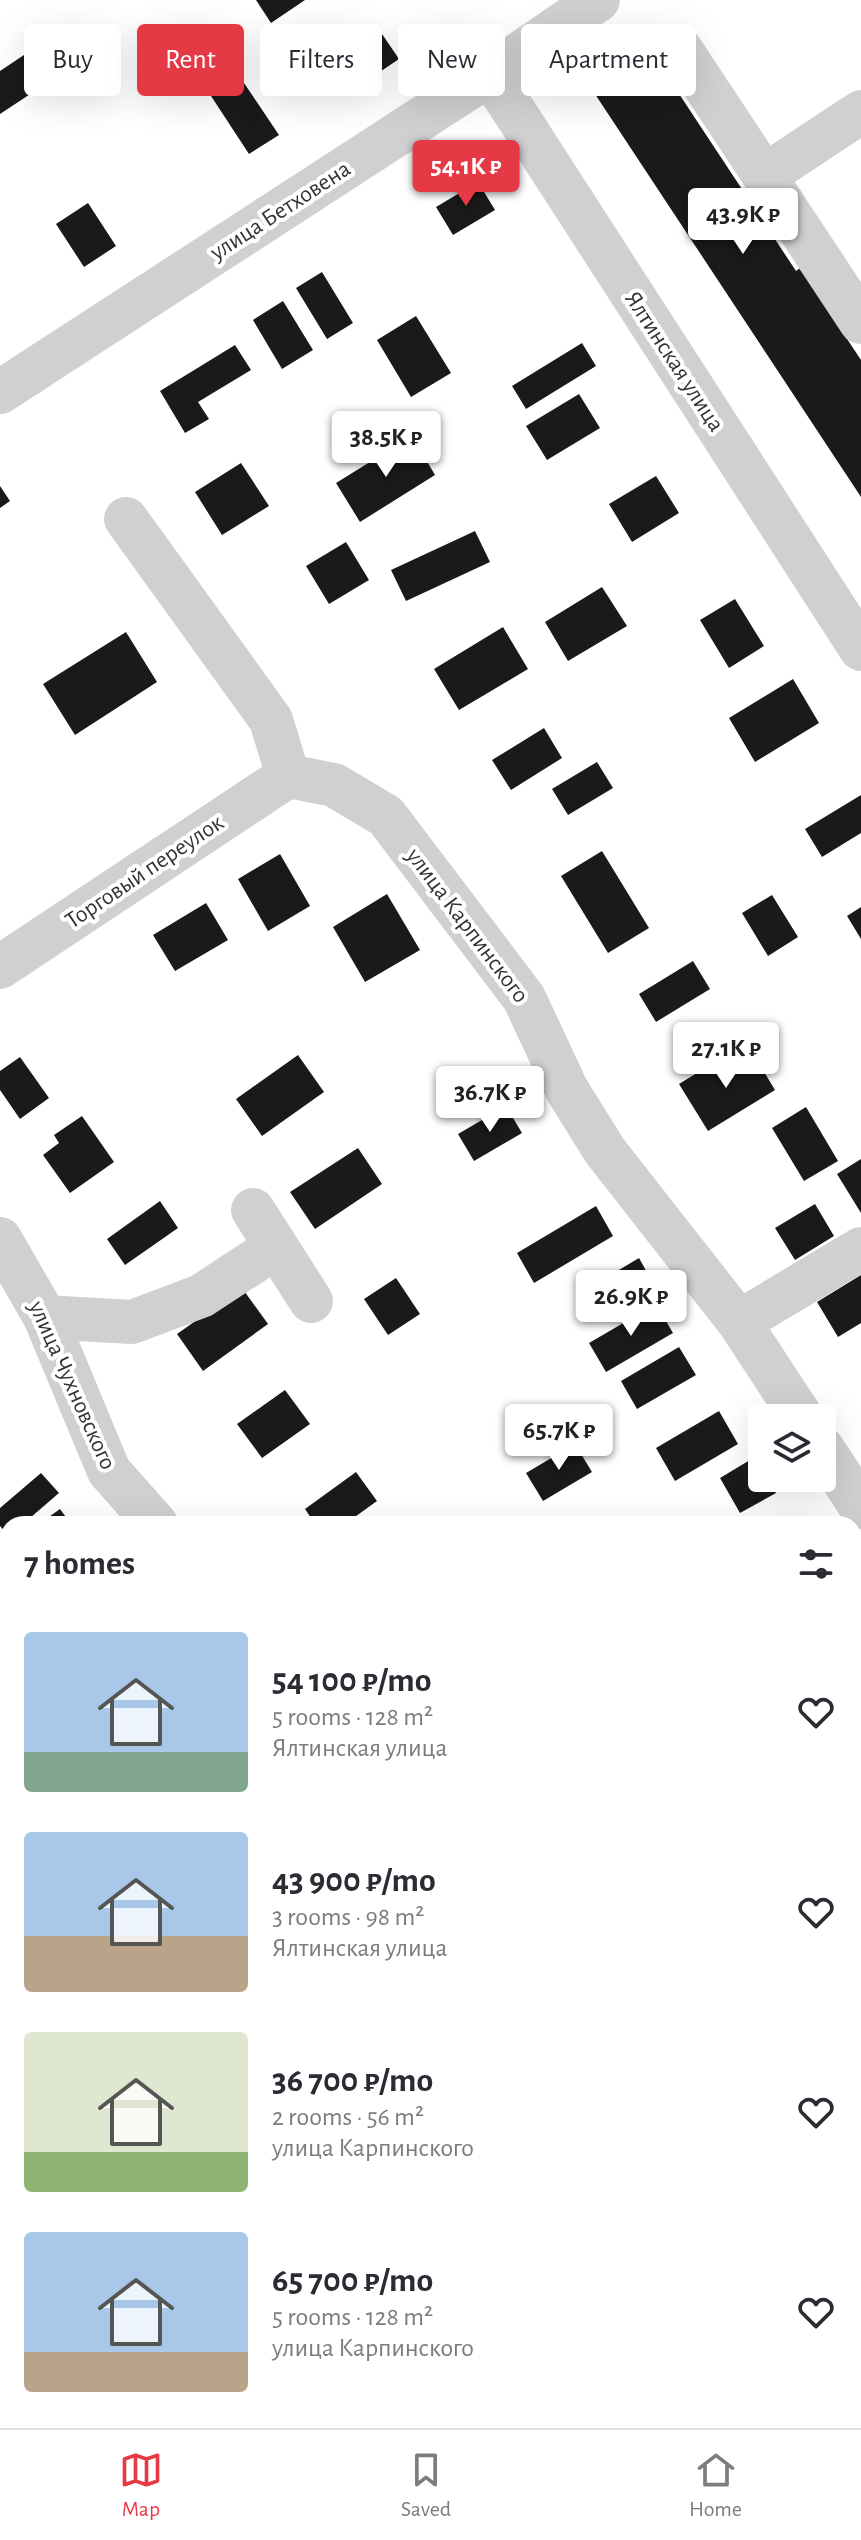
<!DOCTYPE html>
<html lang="en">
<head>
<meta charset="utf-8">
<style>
  :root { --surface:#fff; --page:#f7f7f7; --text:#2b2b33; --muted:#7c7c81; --line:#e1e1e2; --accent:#e63946 }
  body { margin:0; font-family:"Alegreya Sans",sans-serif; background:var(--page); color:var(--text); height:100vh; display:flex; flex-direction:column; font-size:30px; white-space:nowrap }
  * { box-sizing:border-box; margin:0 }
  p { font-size:26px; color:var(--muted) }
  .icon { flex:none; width:44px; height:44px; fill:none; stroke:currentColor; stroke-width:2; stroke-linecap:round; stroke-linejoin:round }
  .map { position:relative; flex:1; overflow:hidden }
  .panel { position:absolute; left:0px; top:1516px; width:862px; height:912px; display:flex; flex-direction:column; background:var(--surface); border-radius:24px 24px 0 0; box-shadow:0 8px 32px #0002 }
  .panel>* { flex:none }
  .guide { position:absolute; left:24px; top:24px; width:814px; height:72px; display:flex; gap:16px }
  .fabs { position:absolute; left:748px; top:1404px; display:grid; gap:16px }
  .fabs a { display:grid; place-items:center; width:88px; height:88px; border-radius:8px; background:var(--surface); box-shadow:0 8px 32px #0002; font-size:40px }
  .price { position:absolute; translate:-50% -68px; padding:0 18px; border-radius:8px; background:#fff; color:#222; font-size:26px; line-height:52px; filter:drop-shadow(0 2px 4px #0008) }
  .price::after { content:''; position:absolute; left:50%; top:48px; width:24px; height:18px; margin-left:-12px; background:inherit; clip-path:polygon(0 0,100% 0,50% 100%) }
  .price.on { background:var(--accent); color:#fff }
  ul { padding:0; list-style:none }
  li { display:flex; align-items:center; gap:24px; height:200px; padding:0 24px }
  li span { display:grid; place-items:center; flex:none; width:224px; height:160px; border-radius:8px; color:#555 }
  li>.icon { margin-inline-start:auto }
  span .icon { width:96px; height:96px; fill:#fffc; stroke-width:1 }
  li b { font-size:34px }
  h2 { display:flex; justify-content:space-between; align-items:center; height:96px; padding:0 24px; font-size:34px }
  .tag { padding:0 28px; border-radius:8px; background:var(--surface); box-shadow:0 8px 32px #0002; font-size:28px; line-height:72px }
  .tag.on { background:var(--accent); color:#fff }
  .menu { display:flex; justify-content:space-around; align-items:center; height:112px; border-top:2px solid var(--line); background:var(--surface); font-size:22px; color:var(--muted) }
  .menu a { display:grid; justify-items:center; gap:4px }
  .menu .on { color:var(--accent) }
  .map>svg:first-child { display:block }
</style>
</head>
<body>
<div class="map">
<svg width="861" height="2428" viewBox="0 0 861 2428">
  <rect width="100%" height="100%" fill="#fff"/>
  <path fill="#1a1a1a" d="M256 0H305L271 23Z
    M380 31 399 59 353 90 334 61Z
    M652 53 796 271 800 268 861 360V497L593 91Z
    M24 55 44 85 0 114V71Z
    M240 77 279 135 249 154 211 96Z
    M478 182 495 210 453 235 436 207Z
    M88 203 116 246 84 267 56 224Z
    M322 272 353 323 327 339 296 288Z
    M283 301 313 350 282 369 253 320Z
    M416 316 451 373 411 397 377 340Z
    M582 343 596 366 526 409 512 386Z
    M235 345 251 370 198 402 209 419 185 433 160 391Z
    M579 394 600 428 547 460 526 426Z
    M412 436 435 475 360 522 336 483Z
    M241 463 269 506 222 535 195 492Z
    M656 476 679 513 632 542 609 504Z
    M0 486 10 501 0 508Z
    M475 531 490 562 406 601 391 570Z
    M346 542 369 580 329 604 306 566Z
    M602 587 627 626 568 661 545 622Z
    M735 599 764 646 729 668 700 620Z
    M503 627 528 669 459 710 434 669Z
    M126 632 157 682 75 735 43 684Z
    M793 679 819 723 755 762 729 718Z
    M544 728 562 758 511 790 492 760Z
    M597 762 613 788 568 815 552 789Z
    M861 795V833L822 857 805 829Z
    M602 851 649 928 608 953 561 876Z
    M280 854 310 906 268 931 238 879Z
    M387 894 420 950 365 982 333 927Z
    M772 895 798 937 768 956 742 913Z
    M206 903 228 940 175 971 153 935Z
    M861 907V939L847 916Z
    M693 961 710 989 656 1022 639 994Z
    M752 1052 775 1090 708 1131 679 1084 718 1060 724 1070Z
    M298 1055 324 1092 262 1136 236 1099Z
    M20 1057 49 1098 20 1119 0 1090V1071Z
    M506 1106 522 1133 474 1161 458 1134Z
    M806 1107 838 1161 804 1181 772 1128Z
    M82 1116 114 1162 70 1193 43 1155 59 1143 54 1135Z
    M358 1148 382 1184 315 1229 290 1192Z
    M861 1159V1213L837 1174Z
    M160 1201 178 1228 125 1265 107 1239Z
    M815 1204 834 1236 795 1260 775 1228Z
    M596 1206 613 1236 534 1283 517 1253Z
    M639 1258 654 1285 612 1310 597 1283Z
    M861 1275V1323L838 1337 817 1302Z
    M396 1278 420 1314 388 1335 364 1299Z
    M242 1288 268 1324 203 1371 177 1334Z
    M656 1304 673 1333 606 1372 589 1343Z
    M679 1347 696 1375 637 1409 621 1381Z
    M285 1390 310 1424 262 1458 237 1424Z
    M719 1411 738 1444 675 1481 656 1448Z
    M575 1444 592 1472 543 1501 526 1473Z
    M755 1457 762 1469V1478H767L776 1493 740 1513 720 1478Z
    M356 1472 377 1501 345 1524H315L305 1509Z
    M41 1473 59 1493 23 1524H8V1535L0 1526V1508Z
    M60 1509 71 1524H39Z
    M0 1706 8 1718V1735L0 1740Z
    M861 1733V1788L854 1792V1737Z
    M8 1908V1956L0 1962V1913Z
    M861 2290V2315L854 2306V2295Z
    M268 2420H350L355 2428H274Z
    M625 2420H708L696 2428H630Z"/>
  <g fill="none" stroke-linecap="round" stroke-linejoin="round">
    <path stroke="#d0d0d0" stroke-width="44" d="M681 50 861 322
      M490 74 861 649
      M764 176 861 112
      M0 392 490 74 598 0
      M126 519 271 720 288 776 334 785 386 816 524 998 567 1090 605 1151 739 1322 802 1418
      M0 967 288 776
      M253 1210 311 1301
      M0 1239 45 1317 109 1471 156 1524
      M45 1317 132 1322 201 1296 276 1247
      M739 1322 861 1249
      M822 1448 861 1507
      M0 2420 8 2415
      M817 2420 821 2428"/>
    <path stroke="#ababab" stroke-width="44" d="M0 2146 8 2158
      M184 2420 190 2428"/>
  </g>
  <g text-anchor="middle" stroke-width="8" stroke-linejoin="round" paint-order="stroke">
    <g font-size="24" fill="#333" stroke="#fff">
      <text transform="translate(280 210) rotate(-33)" y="8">улица Бетховена</text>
      <text transform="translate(675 361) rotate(57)" y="8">Ялтинская улица</text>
      <text transform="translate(144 871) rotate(-34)" y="8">Торговый переулок</text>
      <text transform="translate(468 925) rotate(53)" y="8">улица Карпинского</text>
      <text transform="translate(73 1385) rotate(66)" y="8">улица Чухновского</text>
    </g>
  </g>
</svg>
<div class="fabs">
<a><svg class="icon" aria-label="layers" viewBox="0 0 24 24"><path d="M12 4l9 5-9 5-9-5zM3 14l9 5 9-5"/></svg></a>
</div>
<b class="price on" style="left:466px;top:208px">54.1K ₽</b>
<b class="price" style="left:743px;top:256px">43.9K ₽</b>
<b class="price" style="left:386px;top:479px">38.5K ₽</b>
<b class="price" style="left:726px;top:1090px">27.1K ₽</b>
<b class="price" style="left:490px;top:1134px">36.7K ₽</b>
<b class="price" style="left:631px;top:1338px">26.9K ₽</b>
<b class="price" style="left:559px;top:1472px">65.7K ₽</b>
<div class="guide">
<a class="tag">Buy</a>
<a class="tag on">Rent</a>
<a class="tag">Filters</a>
<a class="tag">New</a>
<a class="tag">Apartment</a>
</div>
<section class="panel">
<h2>7 homes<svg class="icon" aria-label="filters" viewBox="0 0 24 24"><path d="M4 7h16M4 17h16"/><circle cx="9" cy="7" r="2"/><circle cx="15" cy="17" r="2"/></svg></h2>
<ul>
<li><span style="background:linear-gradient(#a9c7e8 75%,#7fa58c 0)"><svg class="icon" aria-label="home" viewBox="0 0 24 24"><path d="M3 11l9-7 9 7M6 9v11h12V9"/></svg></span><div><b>54 100 ₽/mo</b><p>5 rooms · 128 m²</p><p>Ялтинская улица</p></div><svg class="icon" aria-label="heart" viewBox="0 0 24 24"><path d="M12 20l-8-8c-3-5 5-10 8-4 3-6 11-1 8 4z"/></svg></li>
<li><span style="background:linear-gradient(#a9c7e8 65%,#b9a48a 0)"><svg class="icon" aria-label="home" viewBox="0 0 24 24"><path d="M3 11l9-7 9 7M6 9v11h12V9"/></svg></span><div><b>43 900 ₽/mo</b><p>3 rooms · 98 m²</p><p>Ялтинская улица</p></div><svg class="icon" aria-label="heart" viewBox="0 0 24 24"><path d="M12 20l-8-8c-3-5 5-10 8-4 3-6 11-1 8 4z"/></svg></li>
<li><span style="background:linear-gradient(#dfe7d0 75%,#8fb573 0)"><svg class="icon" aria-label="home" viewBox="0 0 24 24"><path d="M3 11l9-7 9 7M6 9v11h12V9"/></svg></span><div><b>36 700 ₽/mo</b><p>2 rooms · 56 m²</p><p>улица Карпинского</p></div><svg class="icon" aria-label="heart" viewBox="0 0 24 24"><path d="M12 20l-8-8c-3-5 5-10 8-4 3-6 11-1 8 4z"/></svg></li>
<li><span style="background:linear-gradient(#a9c7e8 75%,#b9a48a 0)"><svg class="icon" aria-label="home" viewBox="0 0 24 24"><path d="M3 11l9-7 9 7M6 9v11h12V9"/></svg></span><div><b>65 700 ₽/mo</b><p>5 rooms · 128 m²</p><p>улица Карпинского</p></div><svg class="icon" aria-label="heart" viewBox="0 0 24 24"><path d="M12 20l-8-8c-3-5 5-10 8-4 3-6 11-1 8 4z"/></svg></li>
</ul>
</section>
</div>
<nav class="menu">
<a class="on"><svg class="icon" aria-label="map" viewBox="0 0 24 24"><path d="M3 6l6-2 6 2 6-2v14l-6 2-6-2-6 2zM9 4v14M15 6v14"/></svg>Map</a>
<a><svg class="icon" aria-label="saved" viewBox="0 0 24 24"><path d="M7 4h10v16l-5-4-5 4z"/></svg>Saved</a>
<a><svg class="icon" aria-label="home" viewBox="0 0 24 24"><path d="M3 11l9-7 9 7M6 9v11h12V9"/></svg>Home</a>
</nav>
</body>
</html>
